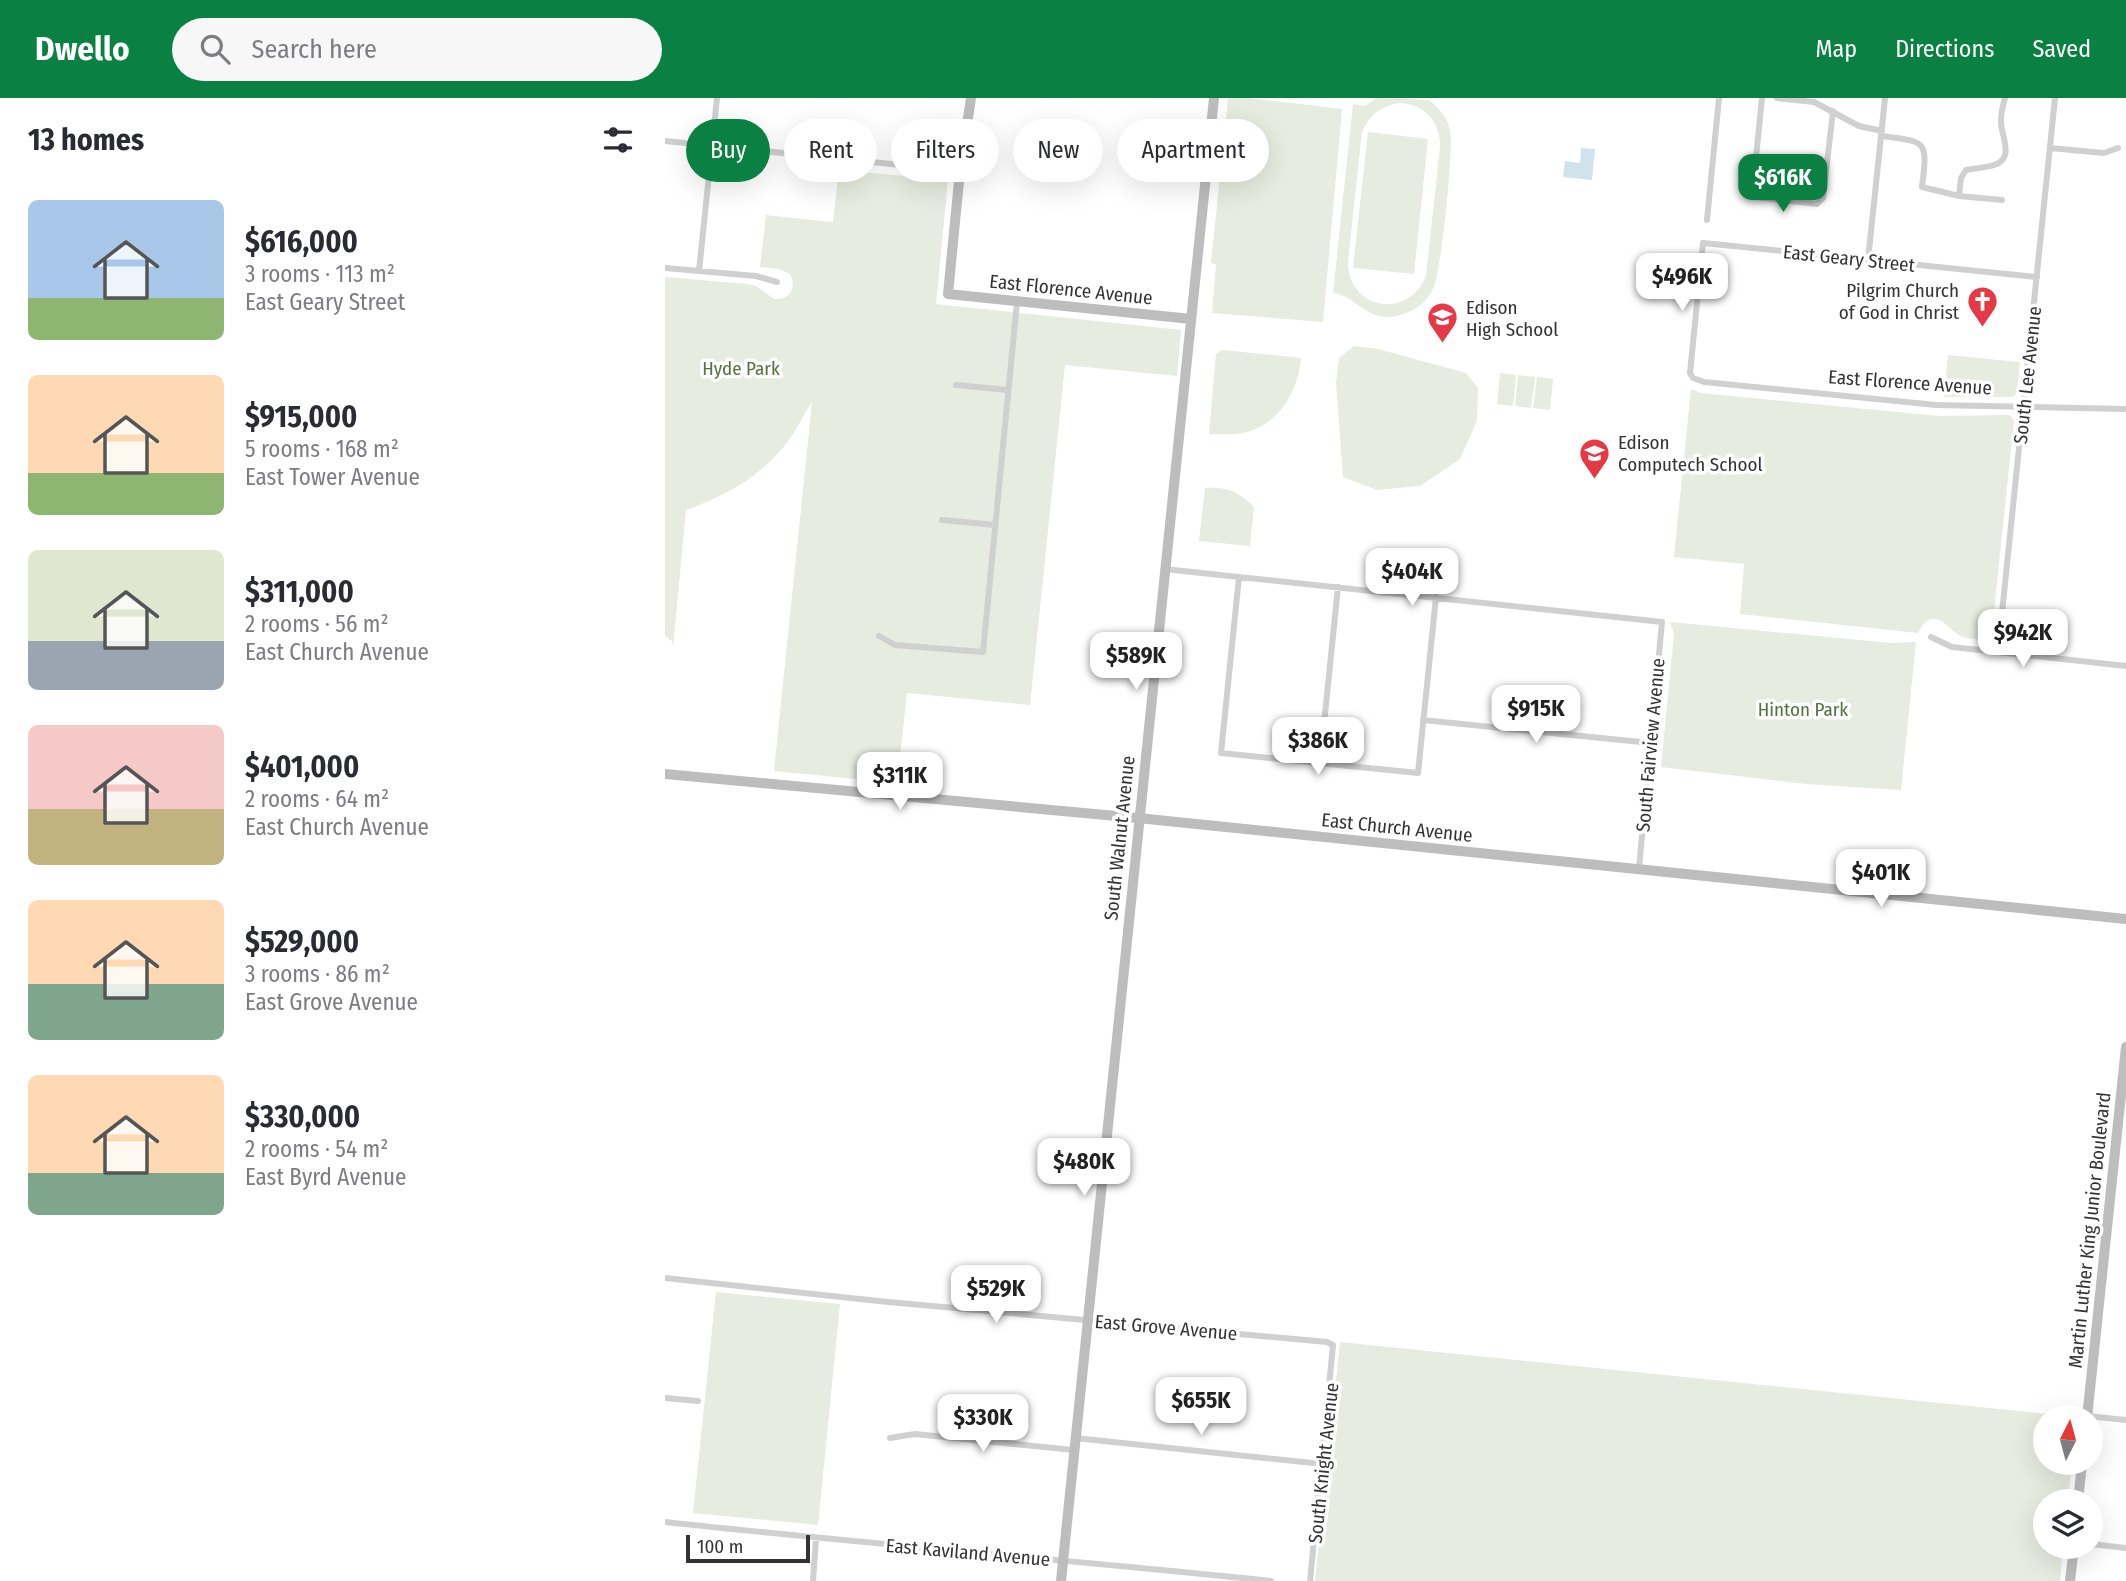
<!DOCTYPE html>
<html lang="en">
<head>
<meta charset="utf-8">
<style>
  :root { --surface:#fff; --page:#f7f7f7; --text:#2b2b33; --muted:#7c7c81; --accent:#0b8043 }
  body { margin:0; font-family:"Fira Sans Condensed",sans-serif; background:var(--page); color:var(--text); height:100vh; display:flex; flex-direction:column; font-size:26px; white-space:nowrap }
  * { box-sizing:border-box; margin:0 }
  p { font-size:23px; color:var(--muted) }
  .icon { flex:none; width:38px; height:38px; fill:none; stroke:currentColor; stroke-width:2; stroke-linecap:round; stroke-linejoin:round }
  .map { position:relative; flex:1; overflow:hidden }
  .panel { display:flex; flex-direction:column; background:var(--surface); width:665px }
  .panel>* { flex:none }
  .banner { position:absolute; left:21px; top:21px; width:665px; height:63px; display:flex; gap:14px }
  .needle { width:46px; rotate:6deg }
  .fabs { position:absolute; left:1368px; top:1307px; display:grid; gap:14px }
  .fabs a { display:grid; place-items:center; width:70px; height:70px; border-radius:50%; background:var(--surface); box-shadow:0 7px 28px #0002; font-size:35px }
  .scale { position:absolute; left:21px; bottom:18px; width:124px; box-sizing:border-box; padding-left:7px; border:4px solid #333; border-top:0; font-size:19px; line-height:24px; white-space:nowrap; color:#333; -webkit-text-stroke:5px #fff; paint-order:stroke }
  .price { position:absolute; translate:-50% -60px; padding:0 16px; border-radius:14px; background:#fff; color:#222; font-size:23px; line-height:46px; filter:drop-shadow(0 2px 4px #0008) }
  .price::after { content:''; position:absolute; left:50%; top:42px; width:21px; height:16px; margin-left:-10px; background:inherit; clip-path:polygon(0 0,100% 0,50% 100%) }
  .price.on { background:var(--accent); color:#fff }
  ul { padding:0; list-style:none }
  li { display:flex; align-items:center; gap:21px; height:175px; padding:0 28px }
  li span { display:grid; place-items:center; flex:none; width:196px; height:140px; border-radius:10px; color:#555 }
  li>.icon { margin-inline-start:auto }
  span .icon { width:84px; height:84px; fill:#fffc; stroke-width:1 }
  li b { font-size:30px }
  h2 { display:flex; justify-content:space-between; align-items:center; height:84px; padding:0 28px; font-size:30px }
  .pill { padding:0 24px; border-radius:32px; background:var(--surface); box-shadow:0 7px 28px #0002; font-size:24px; line-height:63px }
  .pill.on { background:var(--accent); color:#fff }
  header { display:flex; align-items:center; gap:42px; box-sizing:border-box; height:98px; padding:0 35px; background:var(--accent); color:#fff }
  header strong { font-size:33px }
  nav { display:flex; gap:38px; margin-inline-start:auto; font-size:24px }
  .search { width:490px; height:63px; background:var(--page); display:flex; align-items:center; gap:18px; box-sizing:border-box; padding:0 24px; border-radius:38px; color:var(--muted); font-size:26px }
  main { display:flex; flex:1; min-height:0 }
  .map>svg:first-child { display:block }
</style>
</head>
<body>
<header>
<strong>Dwello</strong>
<div class="search"><svg class="icon" aria-label="search" viewBox="0 0 24 24"><circle cx="10" cy="10" r="6"/><path d="M15 15l6 6"/></svg>Search here</div>
<nav><a>Map</a><a>Directions</a><a>Saved</a></nav>
</header>
<main>
<section class="panel">
<h2>13 homes<svg class="icon" aria-label="filters" viewBox="0 0 24 24"><path d="M4 7h16M4 17h16"/><circle cx="9" cy="7" r="2"/><circle cx="15" cy="17" r="2"/></svg></h2>
<ul>
<li><span style="background:linear-gradient(#a9c7e8 70%,#8fb573 0)"><svg class="icon" aria-label="home" viewBox="0 0 24 24"><path d="M3 11l9-7 9 7M6 9v11h12V9"/></svg></span><div><b>$616,000</b><p>3 rooms · 113 m²</p><p>East Geary Street</p></div></li>
<li><span style="background:linear-gradient(#ffd9b3 70%,#8fb573 0)"><svg class="icon" aria-label="home" viewBox="0 0 24 24"><path d="M3 11l9-7 9 7M6 9v11h12V9"/></svg></span><div><b>$915,000</b><p>5 rooms · 168 m²</p><p>East Tower Avenue</p></div></li>
<li><span style="background:linear-gradient(#dfe7d0 65%,#9aa5b1 0)"><svg class="icon" aria-label="home" viewBox="0 0 24 24"><path d="M3 11l9-7 9 7M6 9v11h12V9"/></svg></span><div><b>$311,000</b><p>2 rooms · 56 m²</p><p>East Church Avenue</p></div></li>
<li><span style="background:linear-gradient(#f6c9c9 60%,#c2b280 0)"><svg class="icon" aria-label="home" viewBox="0 0 24 24"><path d="M3 11l9-7 9 7M6 9v11h12V9"/></svg></span><div><b>$401,000</b><p>2 rooms · 64 m²</p><p>East Church Avenue</p></div></li>
<li><span style="background:linear-gradient(#ffd9b3 60%,#7fa58c 0)"><svg class="icon" aria-label="home" viewBox="0 0 24 24"><path d="M3 11l9-7 9 7M6 9v11h12V9"/></svg></span><div><b>$529,000</b><p>3 rooms · 86 m²</p><p>East Grove Avenue</p></div></li>
<li><span style="background:linear-gradient(#ffd9b3 70%,#7fa58c 0)"><svg class="icon" aria-label="home" viewBox="0 0 24 24"><path d="M3 11l9-7 9 7M6 9v11h12V9"/></svg></span><div><b>$330,000</b><p>2 rooms · 54 m²</p><p>East Byrd Avenue</p></div></li>
</ul>
</section>
<div class="map">
<svg width="1461" height="1483" viewBox="0 0 1461 1483">
  <rect width="100%" height="100%" fill="#fff"/>
  <path fill="#e6ecdf" fill-rule="evenodd" d="M563 0H583L677 11 658 224 547 215 551 166 546 165Z
    M711 0 764 2C774 10 782 19 785 32 789 49 776 175 768 191 763 202 753 211 741 215 702 230 695 198 668 195L688 6 700 8ZM734 5C759 6 776 23 775 49L761 178C743 223 682 211 683 163L697 34C704 17 716 8 734 5Z
    M703 34 763 41 749 176 688 170Z
    M174 72 283 82 271 206 516 232 512 278 400 267 365 607 242 595 232 685 109 673 147 304C139 315 133 330 124 342 97 378 62 397 21 412L8 549 7 543 0 538V179L82 186 91 188 109 201C125 202 132 190 125 176L114 171 95 169 101 117 168 124Z
    M689 248 713 251 801 275 813 290 812 323 795 361 755 388 712 392 678 379 671 284 674 260Z
    M557 252 636 260C633 294 613 328 578 335 567 337 555 336 544 336L551 256Z
    M1283 257 1355 264 1352 295 1348 299H1279Z
    M835 275 851 277 848 308 832 306Z
    M853 277 870 279 866 310 850 308Z
    M872 279 888 281 885 312 868 310Z
    M1026 291 1036 295 1274 318 1344 317 1349 322 1326 542C1317 541 1306 542 1298 539 1284 534 1269 503 1253 535L1075 516 1079 466 1009 459Z
    M540 390C563 389 572 393 589 409L585 448 534 443Z
    M1005 524 1226 545 1251 544 1236 692 1141 686 996 669 1009 536Z
    M51 1194 175 1206 153 1427 28 1415Z
    M675 1244 1412 1319 1381 1320V1365H1407L1403 1403 1381 1404V1449H1398L1395 1483H650Z"/>
  <path fill="#cfe2ee" d="M916 50 930 51 927 82 898 79 900 63 915 65Z"/>
  <g fill="none" stroke-linecap="round" stroke-linejoin="round">
    <path stroke="#d0d0d0" stroke-width="6" d="M1097 0 1088 89 1091 99 1152 106 1158 100 1168 13
      M1112 0 1149 4 1194 28 1217 33
      M1217 38C1262 44 1263 42 1257 89L1294 98 1337 102
      M0 43 295 73
      M1385 50 1439 55 1453 50
      M1294 98 1296 80 1301 72C1309 70 1320 70 1329 67 1351 60 1335 37 1336 22 1336 15 1338 7 1340 0
      M1042 122 1054 0
      M1203 162 1220 0
      M0 170 91 178 112 184
      M34 173 52 0
      M1372 179 1038 145 1025 275 1028 280 1039 284 1271 307 1461 311
      M291 287 343 292
      M277 422 330 427
      M499 471 997 524 974 770
      M574 479 556 655 753 675 771 499
      M214 538 230 547 318 554 352 204
      M1266 539 1287 549 1461 568
      M1333 554 1390 0
      M758 622 986 645
      M655 665 673 489
      M0 1180 223 1204 662 1244 668 1247 645 1483
      M0 1300 33 1303
      M1422 1318 1461 1322
      M225 1340 250 1336 409 1352
      M410 1340 658 1366
      M0 1424C202 1446 404 1462 606 1483
      M1426 1446 1461 1450
      M148 1483 151 1441"/>
    <path stroke="#bdbdbd" stroke-width="10" d="M306 0 295 73 283 196 526 221
      M0 676 473 720 1461 821
      M1422 1320 1461 949
      M1413 1404 1417 1365
      M396 1483 549 0
      M1405 1483 1409 1449"/>
  </g>
  <defs>
    <symbol id="church-pin" viewBox="-11 -11 22 30"><path d="M0 17L-7.5 6A9.5 9.5 0 1 1 7.5 6Z" fill="#e63946" stroke="#fff"/><path d="M-1.2-6h2.4v3.5h3.3v2.4h-3.3V6h-2.4V-.1h-3.3v-2.4h3.3Z" fill="#fff"/></symbol>
    <symbol id="school-pin" viewBox="-11 -11 22 30"><path d="M0 17L-7.5 6A9.5 9.5 0 1 1 7.5 6Z" fill="#e63946" stroke="#fff"/><path d="M0-5L7-2L0 1L-7-2ZM-4 1L0 2.5L4 1V4Q0 6-4 4Z" fill="#fff"/></symbol>
  </defs>
  <g fill-rule="evenodd">
    <use href="#church-pin" x="1300" y="186" width="35" height="47"/>
    <use href="#school-pin" x="760" y="202" width="35" height="47"/>
    <use href="#school-pin" x="912" y="338" width="35" height="47"/>
  </g>
  <g text-anchor="middle" stroke-width="7" stroke-linejoin="round" paint-order="stroke">
    <g font-size="19" fill="#333" stroke="#fff">
      <text transform="translate(1184 160) rotate(6)" y="7">East Geary Street</text>
      <text transform="translate(406 191) rotate(6)" y="7">East Florence Avenue</text>
      <text transform="translate(1362 277) rotate(-84)" y="7">South Lee Avenue</text>
      <text transform="translate(1245 284) rotate(4)" y="7">East Florence Avenue</text>
      <text transform="translate(985 647) rotate(-85)" y="7">South Fairview Avenue</text>
      <text transform="translate(732 729) rotate(6)" y="7">East Church Avenue</text>
      <text transform="translate(454 740) rotate(-84)" y="7">South Walnut Avenue</text>
      <text transform="translate(1424 1132) rotate(-84)" y="7">Martin Luther King Junior Boulevard</text>
      <text transform="translate(501 1229) rotate(5)" y="7">East Grove Avenue</text>
      <text transform="translate(658 1365) rotate(-84)" y="7">South Knight Avenue</text>
      <text transform="translate(303 1454) rotate(5)" y="7">East Kaviland Avenue</text>
    </g>
    <g font-size="19" fill="#333" stroke="#fff" text-anchor="start">
      <text x="1294" y="199" text-anchor="end">Pilgrim Church<tspan x="1294" dy="22">of God in Christ</tspan></text>
      <text x="801" y="216">Edison<tspan x="801" dy="22">High School</tspan></text>
      <text x="953" y="351">Edison<tspan x="953" dy="22">Computech School</tspan></text>
    </g>
    <g font-size="19" fill="#56703f" stroke="#fff">
      <text x="76" y="277">Hyde Park</text>
      <text x="1138" y="618">Hinton Park</text>
    </g>
  </g>
</svg>
<div class="fabs">
<a><svg class="needle" viewBox="-14 -14 28 28"><path d="M0-13l5 13h-10z" fill="#e53935"/><path d="M0 13l5-13h-10z" fill="#7c7c81"/></svg></a>
<a><svg class="icon" aria-label="layers" viewBox="0 0 24 24"><path d="M12 4l9 5-9 5-9-5zM3 14l9 5 9-5"/></svg></a>
</div>
<div class="scale">100 m</div>
<b class="price on" style="left:1118px;top:116px">$616K</b>
<b class="price" style="left:1017px;top:215px">$496K</b>
<b class="price" style="left:747px;top:510px">$404K</b>
<b class="price" style="left:1358px;top:571px">$942K</b>
<b class="price" style="left:471px;top:594px">$589K</b>
<b class="price" style="left:871px;top:647px">$915K</b>
<b class="price" style="left:653px;top:679px">$386K</b>
<b class="price" style="left:235px;top:714px">$311K</b>
<b class="price" style="left:1216px;top:811px">$401K</b>
<b class="price" style="left:419px;top:1100px">$480K</b>
<b class="price" style="left:331px;top:1227px">$529K</b>
<b class="price" style="left:536px;top:1339px">$655K</b>
<b class="price" style="left:318px;top:1356px">$330K</b>
<div class="banner">
<a class="pill on">Buy</a>
<a class="pill">Rent</a>
<a class="pill">Filters</a>
<a class="pill">New</a>
<a class="pill">Apartment</a>
</div>
</div>
</main>
</body>
</html>
